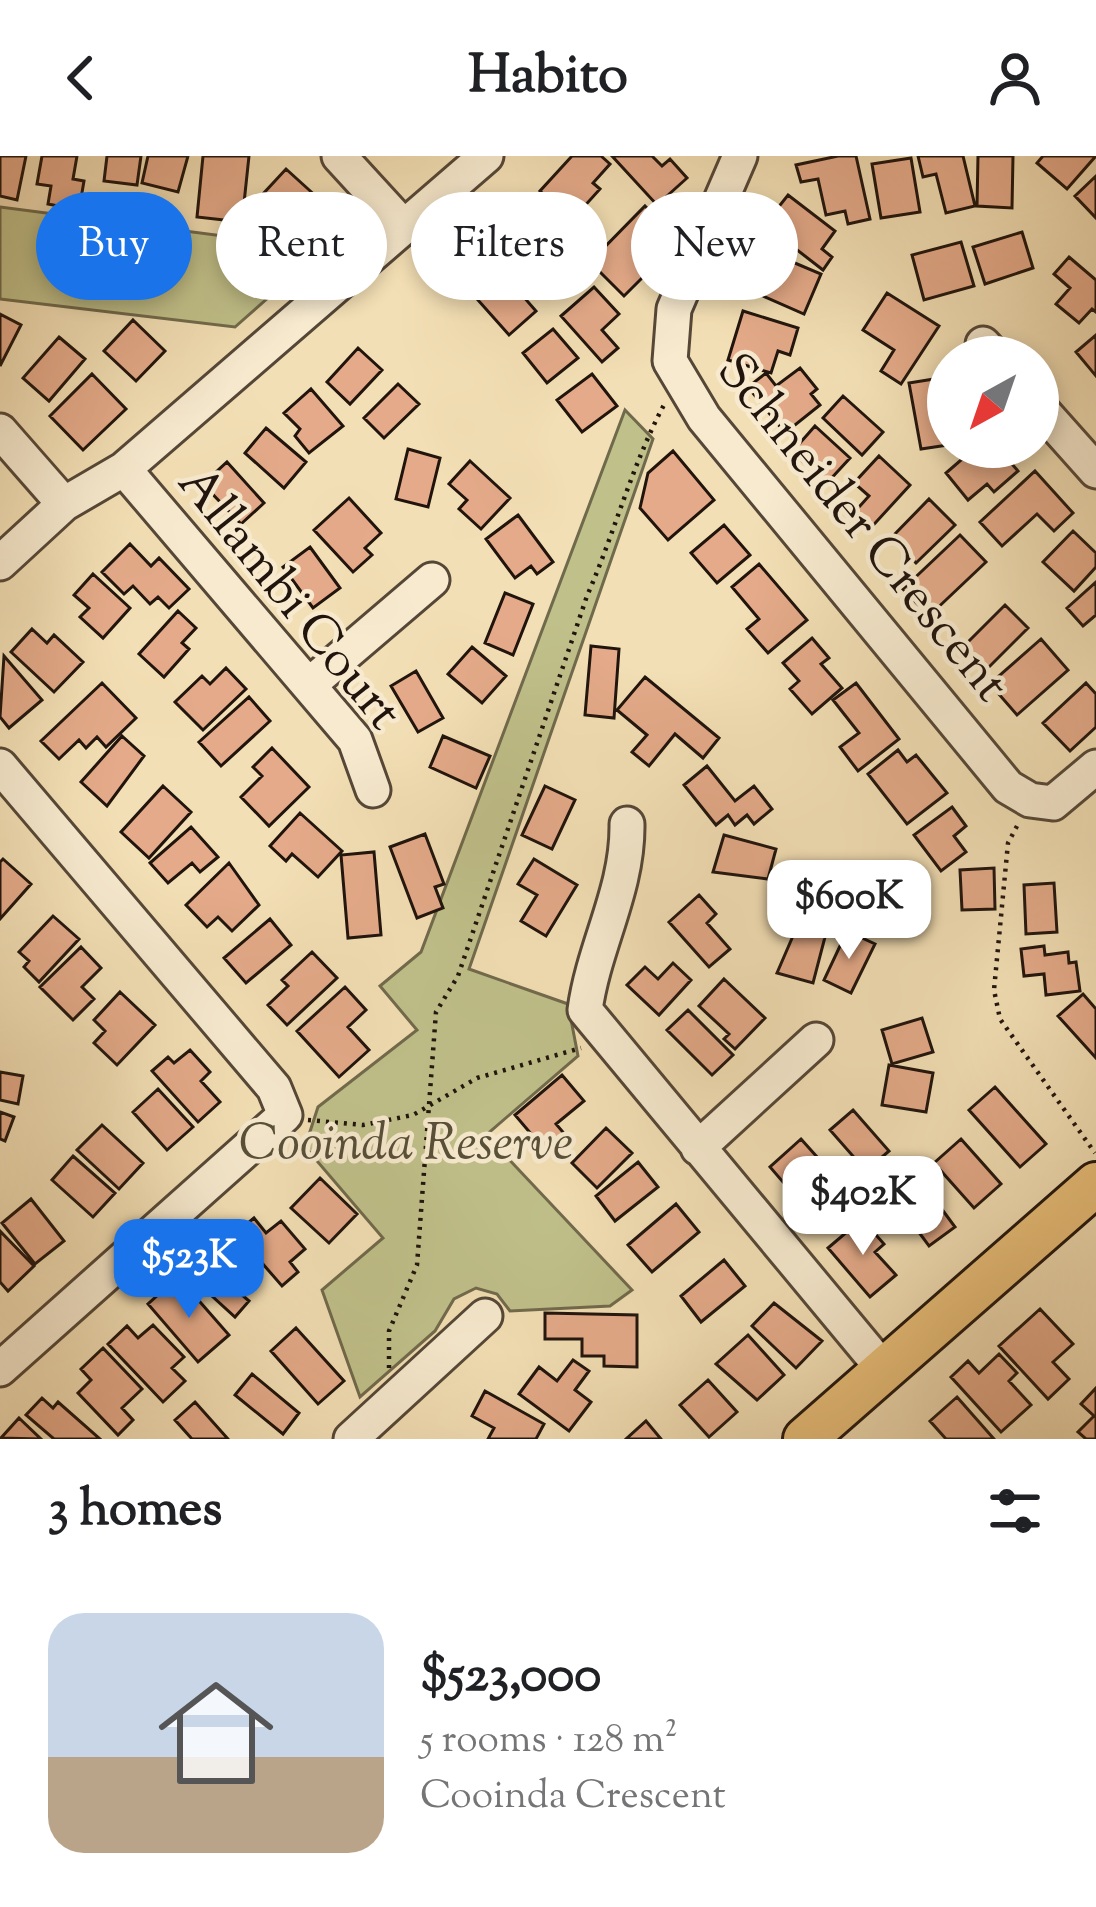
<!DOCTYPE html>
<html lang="en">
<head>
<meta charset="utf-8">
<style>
  :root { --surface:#fff; --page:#f2f2f2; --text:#202124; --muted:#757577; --accent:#1a73e8 }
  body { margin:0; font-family:"Sorts Mill Goudy",serif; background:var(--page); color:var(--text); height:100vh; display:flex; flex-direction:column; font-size:45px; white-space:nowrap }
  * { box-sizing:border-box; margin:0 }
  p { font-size:39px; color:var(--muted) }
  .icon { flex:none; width:66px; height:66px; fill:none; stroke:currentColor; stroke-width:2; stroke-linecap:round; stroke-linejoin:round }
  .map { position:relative; height:1283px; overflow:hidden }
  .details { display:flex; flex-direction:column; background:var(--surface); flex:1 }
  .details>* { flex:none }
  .hud { position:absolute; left:36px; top:36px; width:1026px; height:108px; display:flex; gap:24px }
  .needle { width:78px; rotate:220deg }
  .fabs { position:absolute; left:927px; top:180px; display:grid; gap:24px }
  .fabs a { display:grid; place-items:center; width:132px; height:132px; border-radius:50%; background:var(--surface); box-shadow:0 6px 18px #0003; font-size:60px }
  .price { position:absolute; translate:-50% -102px; padding:0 27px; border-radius:24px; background:#fff; color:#222; font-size:39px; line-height:78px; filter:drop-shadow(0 3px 6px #0008) }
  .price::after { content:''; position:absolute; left:50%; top:72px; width:36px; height:27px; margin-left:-18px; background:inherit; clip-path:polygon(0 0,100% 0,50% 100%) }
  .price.selected { background:var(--accent); color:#fff }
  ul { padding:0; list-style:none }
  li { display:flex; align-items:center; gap:36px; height:300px; padding:0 48px }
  li span { display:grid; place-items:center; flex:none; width:336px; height:240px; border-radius:36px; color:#555 }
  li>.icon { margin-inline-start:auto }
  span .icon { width:144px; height:144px; fill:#fffc; stroke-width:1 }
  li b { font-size:51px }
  h2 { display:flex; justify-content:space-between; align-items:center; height:144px; padding:0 48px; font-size:51px }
  .tag { padding:0 42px; border-radius:54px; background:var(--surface); box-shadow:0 6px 18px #0003; font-size:42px; line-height:108px }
  .tag.selected { background:var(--accent); color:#fff }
  header { display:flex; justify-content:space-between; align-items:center; height:156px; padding:0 48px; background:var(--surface); font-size:54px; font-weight:700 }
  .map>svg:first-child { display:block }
</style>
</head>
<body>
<header><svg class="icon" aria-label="back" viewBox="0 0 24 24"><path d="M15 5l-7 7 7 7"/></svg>Habito<svg class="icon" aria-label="person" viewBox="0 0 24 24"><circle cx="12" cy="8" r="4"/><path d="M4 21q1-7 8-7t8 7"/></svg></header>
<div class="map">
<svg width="1096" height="1283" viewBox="0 0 1096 1283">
  <rect width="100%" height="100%" fill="#f3dfb5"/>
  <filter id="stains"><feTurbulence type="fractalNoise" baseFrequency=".00167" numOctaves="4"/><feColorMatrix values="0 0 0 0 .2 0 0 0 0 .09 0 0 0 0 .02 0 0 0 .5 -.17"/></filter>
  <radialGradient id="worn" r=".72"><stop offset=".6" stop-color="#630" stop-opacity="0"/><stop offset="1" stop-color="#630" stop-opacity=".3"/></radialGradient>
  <path fill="#c0c08a" stroke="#706a4c" stroke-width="3" d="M0 51 323 93 235 171 0 143Z
    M625 254 653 283 469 813 568 848 578 900 486 979 632 1134 610 1150 510 1155 497 1138 476 1132 454 1143 435 1175 360 1241 322 1134 383 1082 305 991 318 951 417 874 380 830 421 796Z"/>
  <path fill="#e4aa89" stroke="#20140d" stroke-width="3" d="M0 0H26L17 44 0 40Z
    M42 0H77L73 23 84 25 79 54 48 48 51 30 37 28Z
    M107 0H141L137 29 104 25Z
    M148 0H188L178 36 142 27Z
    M203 0H249L242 66 197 61Z
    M572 0H601L610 8 593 27 600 33 572 64 540 35Z
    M612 0H652L662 10 670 3 687 22 657 49Z
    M838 0H856L870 63 848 68 845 55 826 59 818 23 801 26 796 9Z
    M918 0H963L975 50 946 57 936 18 923 21Z
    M978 0H1013L1012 52 977 50Z
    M1043 0H1094L1095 1 1067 33 1037 7Z
    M911 2 920 56 881 62 872 8Z
    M286 13 329 52 305 79 262 39Z
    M1096 20V62L1075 40Z
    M788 39 835 75 822 93 832 101 823 114 783 83 791 72 773 58Z
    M525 40 567 89 533 118 508 88 517 80 500 61Z
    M645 50 662 67 650 78 658 86 647 97 657 107 624 140 590 106Z
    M1022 76 1033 112 985 128 973 91Z
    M473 83 536 155 509 179 445 107Z
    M961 86 974 130 924 144 912 99Z
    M1069 101 1096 124V156L1092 153 1079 167 1056 148 1070 132 1054 118Z
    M783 102 821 118 804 158 747 133 754 117 773 125Z
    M594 131 619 158 602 174 618 192 602 206 561 160Z
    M887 137 939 170 901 228 881 215 894 194 863 174Z
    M743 155 798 172 790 199 778 195 771 217 728 204Z
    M0 158 21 169 0 210Z
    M133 164 165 195 136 225 104 195Z
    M553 173 578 202 547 227 523 197Z
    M1096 179V220L1076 196Z
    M59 181 85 203 49 245 23 222Z
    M358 192 382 214 350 248 327 226Z
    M800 212 817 233 811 238 820 249 785 277 748 231 766 217 776 230Z
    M92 218 126 253 83 294 50 260Z
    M592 218 617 250 582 276 557 244Z
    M940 222 948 289 921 293 909 227Z
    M398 228 419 248 384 282 364 262Z
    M311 233 343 270 309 297 295 280 300 273 284 257Z
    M843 240 883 276 862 299 823 262Z
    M815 270 850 302 827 327 792 296Z
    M266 272 306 306 284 332 245 297Z
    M976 291H1010L1006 301 1018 315 994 336 987 328 968 344 946 317Z
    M408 293 440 302 428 351 396 343Z
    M673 295 714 344 668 384 640 352 648 317Z
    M879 300 910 329 867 376 850 361 869 340 854 327Z
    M470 305 510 342 481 373 459 353 467 344 449 328Z
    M227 306 264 347 241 368 203 328Z
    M1035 315 1073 357 1054 375 1037 358 1002 390 980 366Z
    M349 342 381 377 365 392 372 399 353 416 314 374Z
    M929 343 955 369 916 407 891 382Z
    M518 359 553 406 537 418 531 410 515 422 486 383Z
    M724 369 750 399 717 427 691 397Z
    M1073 375 1096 397V411L1074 435 1043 406Z
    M960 379 986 406 929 460 903 433Z
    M130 388 151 410 159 402 189 433 169 452 158 441 150 448 133 430 124 438 102 416Z
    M310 391 340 432 313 452 283 411Z
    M759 408 807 464 768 497 747 473 759 463 732 431Z
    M93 418 130 452 103 482 80 461 89 452 74 439Z
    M1096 426V459L1083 470 1067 452Z
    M505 437 533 448 513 499 485 487Z
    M1005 449 1028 472 984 516 961 493Z
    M178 455 196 472 182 487 189 493 164 521 139 498Z
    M32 473 47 487 54 479 83 506 54 536 11 496Z
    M812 482 829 502 821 508 842 532 812 558 790 533 799 525 783 507Z
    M1041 483 1068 514 1017 559 990 528Z
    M591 490 619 493 614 562 585 559Z
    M472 491 506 520 482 547 448 518Z
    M4 500 42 544 9 572 0 561Z
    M226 512 246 533 203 574 175 546 202 520 210 528Z
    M416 515 443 562 418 576 391 530Z
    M645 521 719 582 703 602 675 578 649 610 632 596 647 579 617 554Z
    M102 527 136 562 106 591 97 581 86 592 79 584 59 603 41 585Z
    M856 527 899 583 858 615 840 591 859 577 833 544Z
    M1086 527 1096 538V571L1070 595 1043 567Z
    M249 541 270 565 221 610 199 586Z
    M122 580 144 600 107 650 81 626Z
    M443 580 490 600 476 632 430 611Z
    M272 592 309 631 269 670 241 641 262 620 253 611Z
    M898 594 907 606 916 599 947 637 907 668 868 618Z
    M707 610 735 645 754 630 772 653 754 668 747 659 735 669 728 659 716 669 684 629Z
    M163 630 191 656 149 702 121 676Z
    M545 630 575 644 552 693 522 679Z
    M952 651 966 670 954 680 966 696 941 715 914 679Z
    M300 657 342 695 318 721 292 698 286 705 270 690Z
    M191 671 218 701 200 716 192 707 168 727 150 707Z
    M425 678 444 728 435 731 443 752 417 762 390 691Z
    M724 679 776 693 768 723 713 716Z
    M374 696 381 779 348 782 341 699Z
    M3 703 31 728 0 763V706Z
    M534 703 577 729 546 780 521 765 537 739 518 728Z
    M229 707 259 749 232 775 218 761 207 771 186 749Z
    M994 712 995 753 962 754 960 714Z
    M1054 727 1057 776 1026 778 1024 729Z
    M699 739 716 758 707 767 730 793 709 811 669 766Z
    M53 760 79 783 39 826 24 811 29 805 19 796Z
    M270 763 291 789 246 827 224 802Z
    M796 773 825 781 813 827 777 817Z
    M847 775 875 788 851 837 824 824Z
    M1044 790 1045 799 1068 796 1069 807 1076 806 1080 835 1046 839 1044 818 1024 820 1021 793Z
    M81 791 101 812 82 831 94 843 73 864 40 831Z
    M312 796 337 822 287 869 268 849 288 830 282 824Z
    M673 807 691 824 659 859 627 829 645 811 658 823Z
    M724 823 765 862 735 893 724 883 729 878 699 850Z
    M345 831 366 854 348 871 369 894 339 921 297 875Z
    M120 836 155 869 117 909 94 887 105 875 94 864Z
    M1083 838 1096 853V902L1058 860Z
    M688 854 733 899 712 919 667 874Z
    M922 862 933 896 892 908 882 874Z
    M190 894 210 916 201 925 220 946 198 966 152 915 168 901 174 907Z
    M889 909 933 917 926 956 882 949Z
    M0 916 23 920 18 948 0 944Z
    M562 919 584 945 556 968 568 982 549 999 515 959Z
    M995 931 1046 988 1020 1011 969 954Z
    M158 933 193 971 167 994 133 956Z
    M853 954 889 995 866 1015 830 974Z
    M0 956 14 961 5 985 0 983Z
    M102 969 143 1007 119 1033 77 994Z
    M606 972 632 997 597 1032 572 1007Z
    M801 983 834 1020 813 1039 806 1031 795 1040 770 1011Z
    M961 983 1001 1028 974 1052 934 1007Z
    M73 1000 115 1037 93 1061 52 1024Z
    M638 1006 658 1031 615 1065 596 1040Z
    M320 1022 357 1058 329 1087 291 1052Z
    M924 1029 955 1071 929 1090 898 1048Z
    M31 1043 64 1085 35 1108 2 1067Z
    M676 1048 699 1076 652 1116 628 1089Z
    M254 1062 266 1077 281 1065 305 1093 290 1106 298 1116 282 1130 236 1077Z
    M862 1063 884 1088 875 1096 896 1119 870 1141 828 1092Z
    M0 1075 34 1110 8 1135 0 1126Z
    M224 1080 256 1109 234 1132 249 1145 235 1161 189 1119Z
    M724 1104 745 1130 701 1166 681 1140Z
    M168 1130 176 1139 186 1130 229 1179 198 1206 148 1148Z
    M774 1147 822 1185 796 1212 752 1170Z
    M1040 1153 1073 1188 1053 1206 1069 1223 1048 1243 999 1190Z
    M545 1157 637 1159V1211L604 1210V1200H582V1183H545Z
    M153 1169 184 1201 172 1212 185 1225 163 1246 108 1188 127 1170 138 1182Z
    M296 1172 344 1225 318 1248 271 1195Z
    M748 1179 784 1219 757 1244 716 1208Z
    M103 1192 142 1233 122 1252 133 1264 118 1279 78 1237 91 1224 81 1213Z
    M999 1198 1017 1217 1009 1225 1031 1249 1001 1276 951 1221 968 1205 979 1217Z
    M573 1204 589 1215 575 1234 591 1246 569 1275 519 1238 539 1211 557 1225Z
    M252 1218 299 1257 283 1278 235 1239Z
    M708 1224 737 1256 709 1281 680 1249Z
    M1096 1232V1283H1086L1078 1276 1094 1260 1081 1248Z
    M485 1235 544 1268 536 1283H488L494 1272 472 1260Z
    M957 1241 994 1283H946L930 1265Z
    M42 1242 53 1252 58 1246 100 1283H54L26 1259Z
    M195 1246 228 1283H192L175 1264Z
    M19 1262 41 1283 1 1282Z
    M646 1265 661 1283H626Z"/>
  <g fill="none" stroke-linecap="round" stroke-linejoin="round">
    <defs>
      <path id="minor" d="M339 0 403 70
        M740 0 674 153 670 205 704 262 1008 631 1030 644 1053 647 1096 611
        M983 188 995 201
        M1038 250 1096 315
        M0 275 64 348
        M124 313 355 584 373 634
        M0 407 64 348 124 313 486 0
        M309 529 432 424
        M0 610 274 932 285 959 0 1213
        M627 668C628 734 594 789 585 854L884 1214
        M698 992 816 884
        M351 1283 485 1160"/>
      <path id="major" d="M805 1283 1096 1028"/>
    </defs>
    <use href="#minor" stroke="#554737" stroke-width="39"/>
    <use href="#major" stroke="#20140d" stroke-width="48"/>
    <path stroke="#20140d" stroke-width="4.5" stroke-dasharray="3 6" stroke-linecap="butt" d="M1017 670 1008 687 994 834 1000 863 1095 997
      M308 964 363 969 413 959 477 922 581 892
      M389 1212V1175L417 1109 436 856 458 820 587 440C615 376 632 308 665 247"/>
    <use href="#minor" stroke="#f7eacf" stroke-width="33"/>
    <use href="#major" stroke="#eac07a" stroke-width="42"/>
  </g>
  <g text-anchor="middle" stroke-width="9" stroke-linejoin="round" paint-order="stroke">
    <g font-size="51" fill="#20140d" stroke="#f7eacf">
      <text transform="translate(865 370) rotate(51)" y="18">Schneider Crescent</text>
      <text transform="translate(292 440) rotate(51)" y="18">Allambi Court</text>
    </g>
    <g font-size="51" font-style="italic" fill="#585039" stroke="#f7eacf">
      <text x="406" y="1002">Cooinda Reserve</text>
    </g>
  </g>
  <rect width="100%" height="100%" filter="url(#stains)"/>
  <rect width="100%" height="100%" fill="url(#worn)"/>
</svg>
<div class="fabs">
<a><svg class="needle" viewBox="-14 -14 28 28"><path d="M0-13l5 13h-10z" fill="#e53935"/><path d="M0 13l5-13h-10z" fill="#757577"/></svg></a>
</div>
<b class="price" style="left:849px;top:806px">$600K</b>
<b class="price" style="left:863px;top:1102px">$402K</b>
<b class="price selected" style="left:189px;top:1165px">$523K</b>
<div class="hud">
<a class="tag selected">Buy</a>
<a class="tag">Rent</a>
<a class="tag">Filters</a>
<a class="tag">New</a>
</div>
</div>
<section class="details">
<h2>3 homes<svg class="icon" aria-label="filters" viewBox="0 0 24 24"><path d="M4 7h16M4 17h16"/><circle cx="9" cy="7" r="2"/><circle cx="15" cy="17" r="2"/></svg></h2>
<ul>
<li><span style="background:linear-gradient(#c9d6e8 60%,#b9a48a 0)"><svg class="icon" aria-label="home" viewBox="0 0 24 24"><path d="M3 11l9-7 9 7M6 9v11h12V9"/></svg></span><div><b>$523,000</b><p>5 rooms · 128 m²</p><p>Cooinda Crescent</p></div></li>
</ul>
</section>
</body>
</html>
